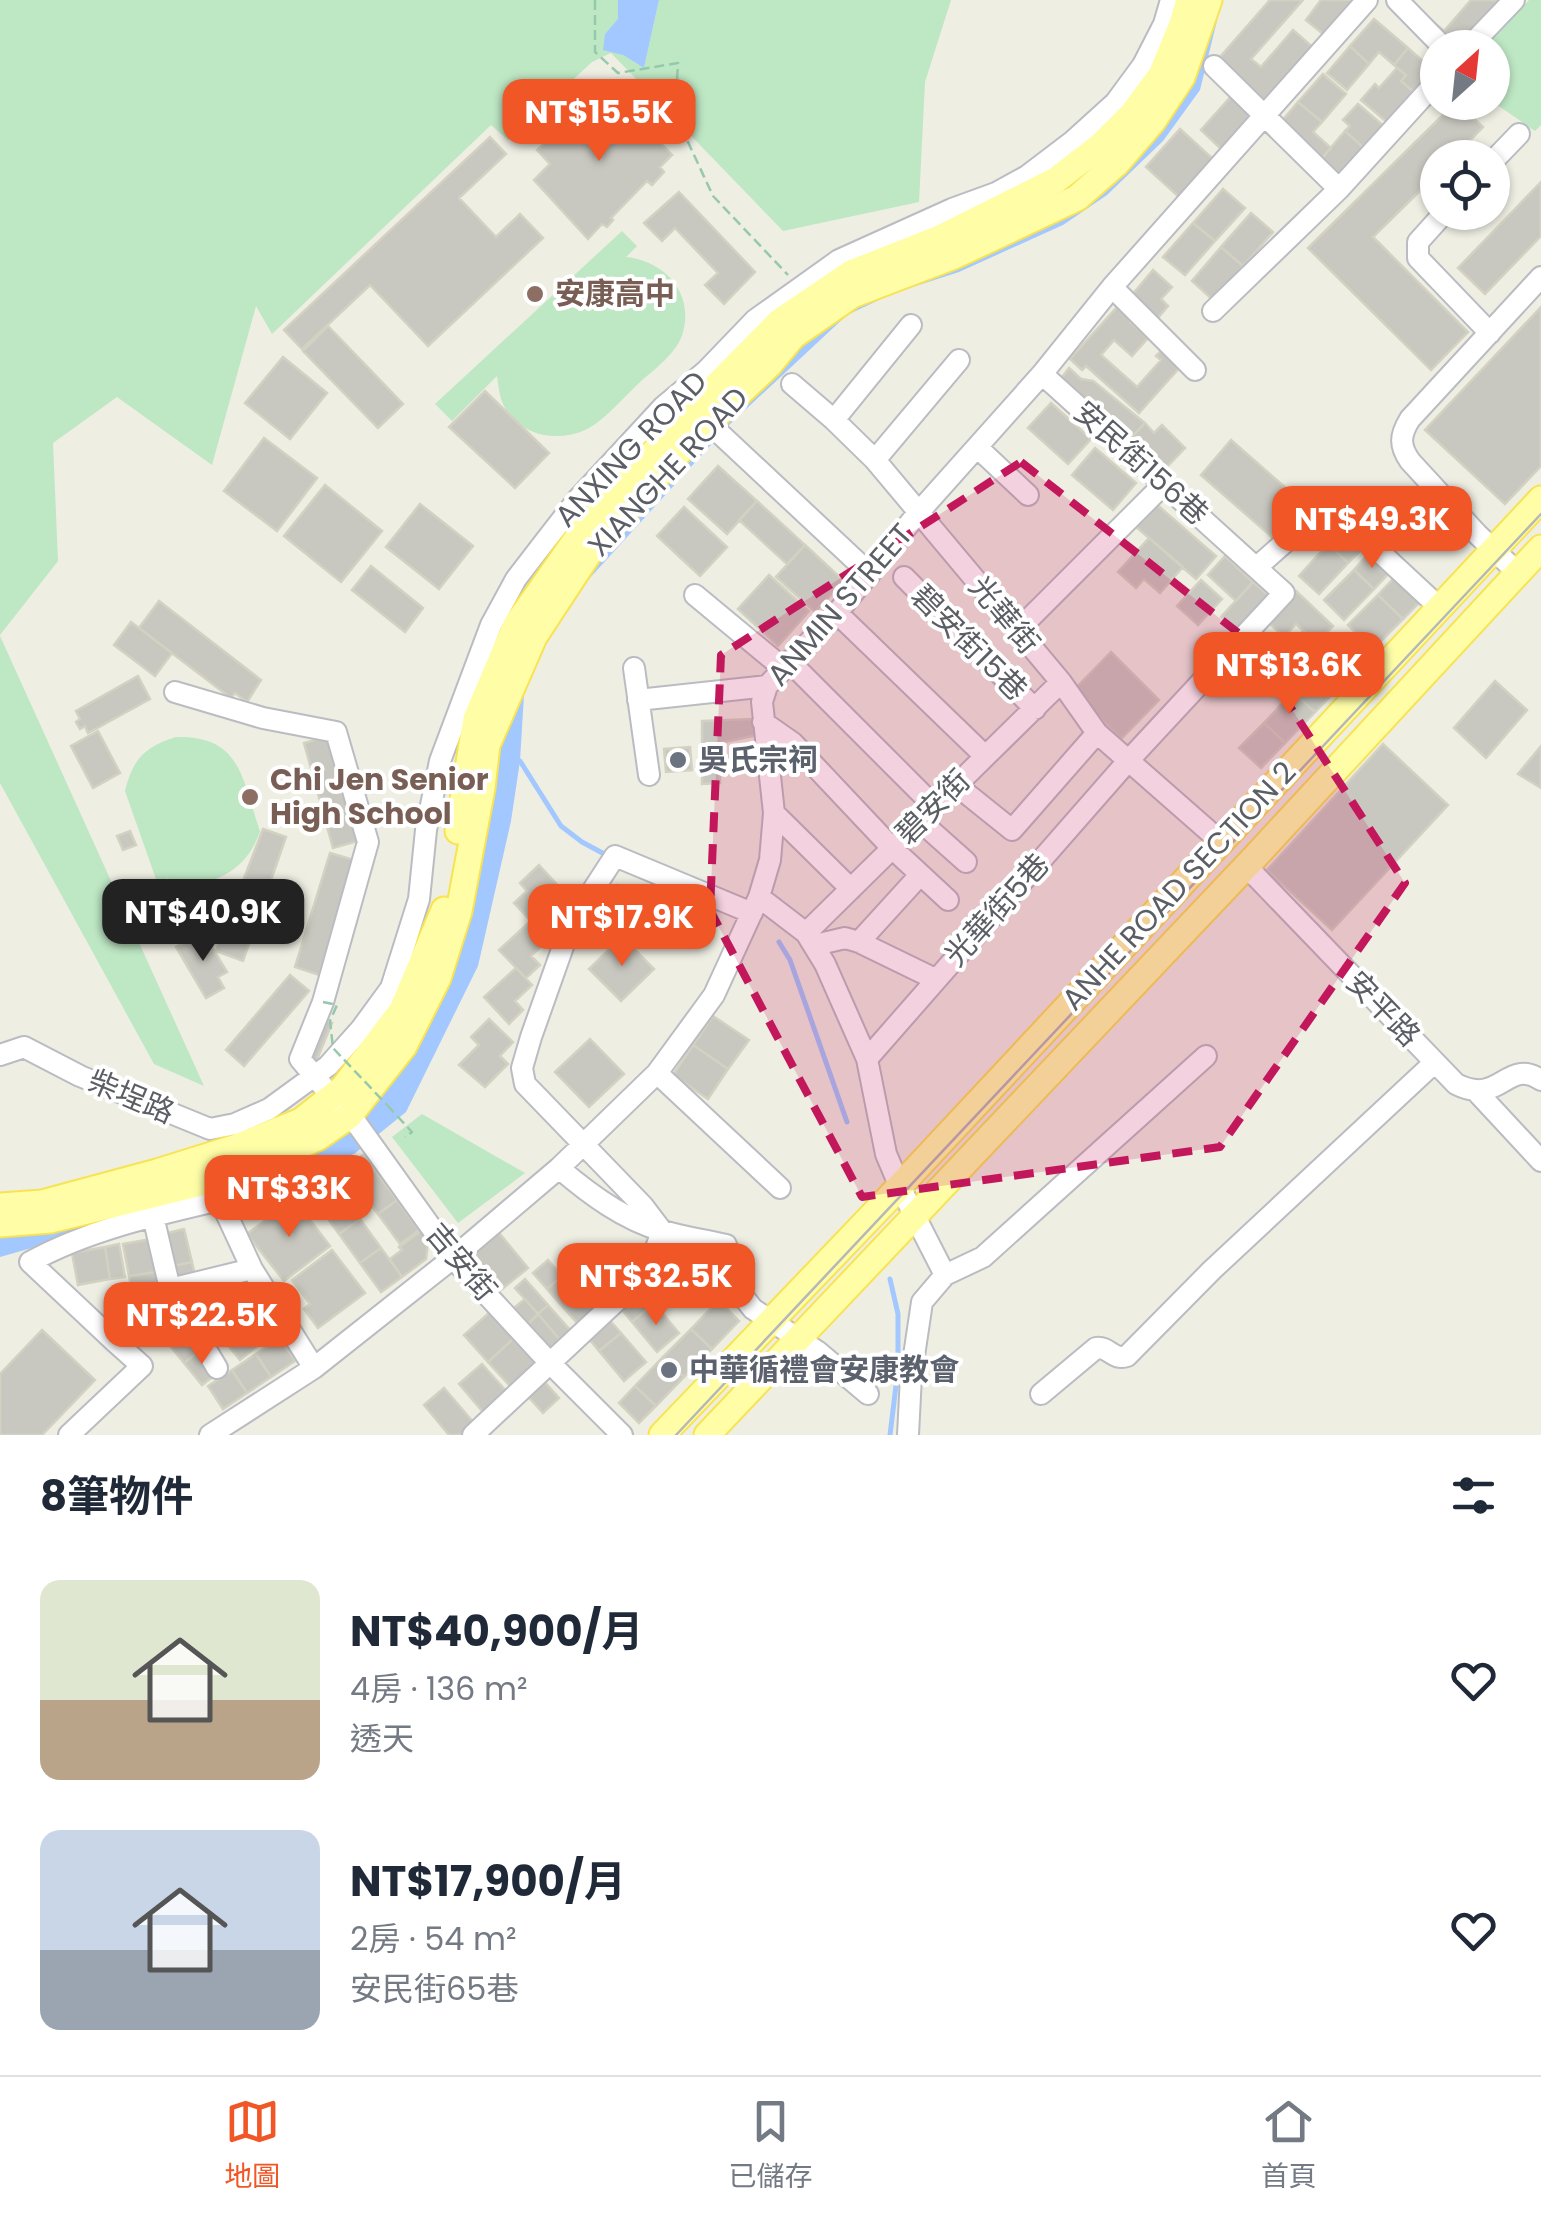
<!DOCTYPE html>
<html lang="zh-TW">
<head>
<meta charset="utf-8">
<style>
  :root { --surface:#fff; --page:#f2f2f3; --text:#1f2937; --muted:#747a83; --line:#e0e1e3; --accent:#f15626 }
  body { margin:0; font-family:Poppins,"Noto Sans TC",sans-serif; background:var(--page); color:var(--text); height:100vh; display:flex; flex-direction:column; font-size:38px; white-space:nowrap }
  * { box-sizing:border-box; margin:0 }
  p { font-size:32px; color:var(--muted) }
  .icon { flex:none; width:55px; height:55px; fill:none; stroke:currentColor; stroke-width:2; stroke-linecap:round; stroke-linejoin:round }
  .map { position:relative; height:1435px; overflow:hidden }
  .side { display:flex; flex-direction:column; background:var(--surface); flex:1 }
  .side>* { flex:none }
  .needle { width:65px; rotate:27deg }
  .tools { position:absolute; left:1420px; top:30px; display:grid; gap:20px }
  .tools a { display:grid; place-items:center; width:90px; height:90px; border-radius:50%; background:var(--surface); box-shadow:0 2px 8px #0004; font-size:50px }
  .price { position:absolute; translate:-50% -85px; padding:0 22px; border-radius:20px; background:var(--accent); color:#fff; font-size:32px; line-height:65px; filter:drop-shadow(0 2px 5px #0008) }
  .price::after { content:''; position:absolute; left:50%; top:60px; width:30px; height:22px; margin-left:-15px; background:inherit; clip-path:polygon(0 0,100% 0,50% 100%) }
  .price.selected { background:#222; color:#fff }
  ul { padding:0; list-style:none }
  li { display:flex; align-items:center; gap:30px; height:250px; padding:0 40px }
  li span { display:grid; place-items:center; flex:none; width:280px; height:200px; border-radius:20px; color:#555 }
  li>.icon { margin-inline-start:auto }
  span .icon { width:120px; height:120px; fill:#fffc; stroke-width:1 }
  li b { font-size:42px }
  h2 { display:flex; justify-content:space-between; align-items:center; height:120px; padding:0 40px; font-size:42px }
  .dock { display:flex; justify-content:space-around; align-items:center; height:140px; border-top:2px solid var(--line); background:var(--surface); font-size:28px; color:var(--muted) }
  .dock a { display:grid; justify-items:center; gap:5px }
  .dock .selected { color:var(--accent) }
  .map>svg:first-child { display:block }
</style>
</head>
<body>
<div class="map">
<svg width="1541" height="1435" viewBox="0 0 1541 1435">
  <rect width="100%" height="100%" fill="#eeeee3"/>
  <path fill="#bee7c4" d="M0 0H618V20L605 34 623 55 644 68 659 0H951L925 82 919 202 783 231 611 53 592 62 508 140 491 125 272 334 256 306 212 465 117 397 53 443 58 561 0 635Z
    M1529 0H1541V125L1535 131 1493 102 1492 48 1484 47Z
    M622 231 637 246 626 257C664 261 694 292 683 332 678 353 653 370 638 384 624 397 602 423 585 430 555 444 513 434 501 399 499 392 498 383 497 376L452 421 435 404Z
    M0 636 204 1086 154 1064 0 783Z
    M176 737C242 735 242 780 260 831 247 872 207 893 166 878L182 915 170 919 125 791C133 759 144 747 176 737Z
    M422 1114 525 1173 458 1223 392 1137Z"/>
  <path fill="#a2c8ff" d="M618 0H659L644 68 623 55 603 50 605 34 618 19Z
    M1179 0H1222L1200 90 1163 141 1107 195 1063 225 959 272 894 293 847 315 729 425 558 613 526 661 520 761 511 821 478 966 406 1112 354 1154 326 1164 0 1257V1203L330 1126 432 1013 508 617 537 573 693 409 1053 172Z"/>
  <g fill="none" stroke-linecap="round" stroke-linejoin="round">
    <path stroke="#a2c8ff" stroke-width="5" d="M516 760 520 761 561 826 582 842 608 856
      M779 942 790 960 847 1122
      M890 1435 898 1369V1314L890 1279"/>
  </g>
  <path fill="#c9c8c0" stroke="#d3d1c1" stroke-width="2.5" d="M1270 0H1303L1251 59 1261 67 1293 30 1315 49 1263 107 1214 64Z
    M1321 0H1353L1323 34 1306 20Z
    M1471 0H1502L1460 48H1438V52L1412 30 1425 15 1444 31Z
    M1374 19 1408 48 1394 65 1379 52 1369 64 1350 46Z
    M1350 46 1369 64 1347 90 1327 73Z
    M1408 48 1434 71 1414 92 1401 81 1406 75 1394 65Z
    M1397 68 1406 75 1401 81 1414 92 1388 123 1361 100 1375 84 1379 88Z
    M1323 74 1346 94 1322 122 1298 102Z
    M600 92 618 112 625 106 672 155 660 167 664 172 652 185 647 181 611 218 613 220 607 227 602 224 588 239 534 180 550 164 537 150Z
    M1234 93 1254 112 1221 149 1201 130Z
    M1298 102 1322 122 1313 132 1331 148 1316 165 1275 129Z
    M1456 102 1483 127 1453 158H1438V173L1373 237 1468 332 1431 370 1308 248Z
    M1358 104 1385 127 1365 149 1345 131 1350 126 1343 120Z
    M1180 129 1213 159 1179 197 1146 167Z
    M1345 131 1365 149 1336 182 1316 165Z
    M490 137 506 154 459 198 496 237 520 214 543 238 428 346 370 285 302 349 284 330Z
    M1541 182V236L1485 294 1458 268Z
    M1223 189 1245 208 1215 241 1193 223Z
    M679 192 755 272 724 304 705 285 718 273 675 228 662 241 644 223Z
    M1251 213 1273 232 1243 266 1221 247Z
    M1193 223 1215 241 1185 275 1163 257Z
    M1221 247 1243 266 1213 300 1192 281Z
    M1153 270 1172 287 1161 299 1168 306 1157 319 1131 296Z
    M1119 305 1134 318 1130 322 1148 338 1132 356 1114 340 1101 355 1137 387 1161 360 1156 356 1163 349 1182 365 1139 413 1086 366 1082 370 1070 359Z
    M1541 307V466L1505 504 1425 430Z
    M328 326 403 404 378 428 303 351Z
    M283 357 327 393 290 439 245 403Z
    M1069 368 1081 379 1093 381 1145 423 1127 442 1063 383V376Z
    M485 391 549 453 515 488 449 427Z
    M1051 403 1091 439 1068 464 1028 428Z
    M1145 423 1154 433 1162 425 1185 448 1160 474 1127 442Z
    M264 438 317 478 277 531 224 491Z
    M1231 440 1303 503 1273 538 1201 475Z
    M1095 448 1136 483 1113 510 1072 475Z
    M718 466 757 501 727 534 688 499Z
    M325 485 382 531 341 582 284 536Z
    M757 501 805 545 787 564 739 520Z
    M1155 503 1216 556 1196 579 1135 526Z
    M420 504 473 546 439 589 386 547Z
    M684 507 727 547 700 576 657 536Z
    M1344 528 1364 547 1348 563 1328 544Z
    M1149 538 1183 567 1160 593 1144 579 1136 588 1118 572Z
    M1328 544 1348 563 1319 594 1299 576Z
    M805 545 844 581 815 612 776 577Z
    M1369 553 1390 572 1374 589 1354 570Z
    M1225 556 1253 582 1236 601 1208 575Z
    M371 566 423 608 405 632 352 590Z
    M1354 570 1374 589 1344 620 1324 600Z
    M769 575 809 611 778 646 738 609Z
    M1394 578 1419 603 1403 619 1378 595Z
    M1201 580 1222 599 1198 625 1177 606Z
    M1253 582 1268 595 1235 630 1221 617Z
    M1296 591 1333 626 1317 643 1296 624 1284 637 1267 621Z
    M1378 595 1403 619 1373 649 1348 625Z
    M159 601 261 680 247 702 235 693 231 698 139 628Z
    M131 622 172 653 155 676 114 645Z
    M1303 631 1317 643 1284 678 1271 666Z
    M1259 634 1281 654 1271 666 1284 678 1270 693 1235 660Z
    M1111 652 1159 700 1121 739 1073 691Z
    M1320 664 1342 684 1315 712 1293 692Z
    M138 676 150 699 88 733 85 726 80 729 76 722 80 719 76 711Z
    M1495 681 1527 710 1486 758 1454 728Z
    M1293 692 1315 712 1285 743 1264 723Z
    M754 719 757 735 720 743V783L702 784V721Z
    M1264 723 1285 743 1261 768 1239 748Z
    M98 731 120 773 93 788 71 746Z
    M328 736 358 841 333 848 304 743Z
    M1383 744 1448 805 1332 930 1267 870Z
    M1541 746V788L1518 774Z
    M690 747 692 770 666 772 664 749Z
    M263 829 286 837 243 961 216 951Z
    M130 831 136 845 123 850 117 836Z
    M330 853 354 860 319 975 295 967Z
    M539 865 563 891 531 921 514 903 527 891 520 883Z
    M617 885 705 917 694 946 606 915Z
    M546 907 556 918 543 930 550 938 531 956 540 965 526 978 499 950Z
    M203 932 227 972 218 977 224 988 206 998 176 947Z
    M622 937 654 969 621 1001 589 969Z
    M516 968 532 985 515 1001 523 1010 509 1024 484 997Z
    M290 975 309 991 244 1066 226 1050Z
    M713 1016 749 1040 728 1069 693 1045Z
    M489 1019 513 1042 500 1056 508 1064 485 1087 459 1065 479 1045 471 1037Z
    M324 1020 332 1023 315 1064 307 1060Z
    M590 1039 624 1074 589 1107 555 1072Z
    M693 1045 728 1069 708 1099 673 1075Z
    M363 1155 397 1200 378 1214 352 1180 358 1176 349 1165Z
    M349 1165 358 1176 325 1200 317 1188Z
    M339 1190 360 1219 339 1234 318 1205Z
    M294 1199 330 1246 284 1281 247 1234Z
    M397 1200 419 1230 400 1244 378 1214Z
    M360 1219 381 1248 360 1263 339 1234Z
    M495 1228 528 1268 496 1294 466 1259Z
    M184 1229 192 1262 168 1267 160 1235Z
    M421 1231 428 1242 426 1259 402 1277 390 1259 402 1250 399 1247Z
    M151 1239 157 1272 129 1276 123 1244Z
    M119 1244 125 1277 110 1279 105 1247Z
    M105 1247 110 1279 78 1285 72 1253Z
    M381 1248 402 1277 381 1292 360 1263Z
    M332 1250 365 1293 318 1328 304 1309 310 1304 292 1280Z
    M548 1260 562 1276 547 1289 533 1273Z
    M192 1262 195 1276 171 1282 168 1267Z
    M157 1272 160 1286 132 1291 129 1276Z
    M588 1275 608 1298 593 1311 573 1288Z
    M562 1276 593 1311 578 1324 547 1289Z
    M525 1279 548 1305 538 1314 515 1288Z
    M242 1281 261 1305 242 1320 223 1297Z
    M640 1287 654 1303 632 1322 618 1305Z
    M212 1292 239 1325 222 1338 195 1306Z
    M525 1299 538 1314 528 1324 514 1308Z
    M719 1300 739 1321 712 1349 691 1329Z
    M654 1303 679 1333 657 1352 632 1322Z
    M261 1305 281 1329 261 1344 242 1320Z
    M548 1305 571 1331 561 1341 538 1314Z
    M166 1306 184 1327 167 1342 149 1320Z
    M489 1313 513 1339 488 1362 464 1335Z
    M538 1314 561 1341 551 1350 528 1324Z
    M606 1316 621 1333 599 1351 585 1334Z
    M239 1325 257 1346 240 1360 222 1338Z
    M184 1327 202 1349 184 1363 167 1342Z
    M691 1329 712 1349 684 1377 663 1357Z
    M42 1330 95 1380 42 1435H0V1374Z
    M621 1333 646 1362 624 1381 599 1351Z
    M280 1338 295 1361 271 1377 256 1354Z
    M513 1339 537 1365 512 1388 488 1362Z
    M202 1349 220 1371 202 1385 184 1363Z
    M256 1354 271 1377 247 1393 232 1370Z
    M663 1357 684 1377 656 1406 635 1386Z
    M482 1364 507 1392 483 1412 459 1384Z
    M232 1370 247 1393 223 1409 208 1386Z
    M541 1378 559 1398 543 1413 525 1393Z
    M635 1386 656 1406 639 1423 619 1403Z
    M444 1388 474 1423 460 1435H449L424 1405Z"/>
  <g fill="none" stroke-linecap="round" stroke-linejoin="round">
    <defs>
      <path id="minor" d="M1397 0 1444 48
        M1468 48 1514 0
        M1214 66 1339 189
        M1492 162 1519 134
        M1445 212 1418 242V258L1490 333
        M1112 287 1195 370
        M1213 311 1339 189 1438 80
        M792 384 834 420 875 460 1061 682 1097 733 1220 841
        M700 415 870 574
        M834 420 911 325
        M978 448 1028 495
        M875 460 959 360
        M1257 567 1328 504 1440 608
        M1518 573 1478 535 1410 461C1399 445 1400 435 1410 419L1541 277
        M904 577 1035 709
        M695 595 783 668
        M837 613 985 756
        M1017 631 1164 484
        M789 661 934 806
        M634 668 649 775
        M175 692 263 718 336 732 368 842 323 1002 300 1059 322 1085
        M638 700 767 686
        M763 722 793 743 892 848 948 900
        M956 785 1012 830 1097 733
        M774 813 851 889
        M920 821 966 862
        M1246 866 1456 1084C1501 1107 1506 1057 1541 1080
        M759 897 806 933 825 964 867 1059 886 1154 900 1187 945 1275 983 1257 1206 1056
        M806 933 1061 682
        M859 942 920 875
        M815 945 845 938 859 942 935 979
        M0 1055 24 1047 80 1076 210 1129 235 1124 269 1109 328 1066 361 1029 391 988 419 899 426 830 440 761 491 625 516 579 546 540 578 499 663 407 706 371 755 320 839 260 952 209 996 193 1027 176 1073 141 1115 103 1143 65 1164 24 1171 0
        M867 1059 1128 761 1284 593 1042 374
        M657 1073 780 1188
        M1476 1091 1541 1161
        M341 1107 357 1124 453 1258 549 1362 622 1435
        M559 1168C589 1194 624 1220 663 1231 683 1237 705 1240 726 1245L741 1294 753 1309 817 1351 868 1394
        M153 1216 170 1289 217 1368
        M662 1231 643 1206 525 1084 522 1068 531 1037 571 924 615 856 752 913
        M113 1340 30 1262C88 1230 156 1215 220 1200L252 1269 314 1368
        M1041 1394 1096 1348C1109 1346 1113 1361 1127 1356L1212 1270 1434 1063
        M69 1435 142 1366 113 1340 140 1305 170 1289 252 1269
        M210 1435 314 1368 453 1258 559 1168 657 1073 714 995 759 897 770 860 774 813 762 702 767 686 837 613 918 513 1042 374 1112 287 1367 0
        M473 1435 641 1278 651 1262 662 1231
        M908 1435 911 1376 922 1302 945 1275"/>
      <path id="major" d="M458 831 476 719 516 625 583 530 693 409 780 321 851 273 940 238 1056 180 1100 146 1133 113 1161 75 1182 24 1189 0
        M0 1206 42 1203 157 1172 234 1148 301 1121 343 1088 402 1010 444 910
        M0 1224 50 1220 237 1174 317 1138 349 1116 404 1046 438 978 459 911 482 788 487 745 534 637 595 544 690 440 769 365 793 336 852 295 954 256 1077 198 1117 163 1153 121 1182 77 1209 0
        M662 1435 885 1202 1541 499
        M707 1435 1253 859 1541 548"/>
    </defs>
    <use href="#minor" stroke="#babcc2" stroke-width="24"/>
    <use href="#major" stroke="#f8e353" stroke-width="29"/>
    <path stroke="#96c9ac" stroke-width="2.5" stroke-dasharray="10 5" stroke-linecap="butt" d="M595 0V52L618 73 678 63 675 114 713 196 788 275
      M387 1105 412 1132 405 1137"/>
    <use href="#minor" stroke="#fff" stroke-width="20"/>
    <use href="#major" stroke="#fffea7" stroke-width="25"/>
    <path stroke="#b6b7b7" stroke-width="2.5" d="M676 1435 1541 514"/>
    <path stroke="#96c9ac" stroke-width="2.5" stroke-dasharray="10 5" stroke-linecap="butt" d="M323 1002 337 1005 330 1021 333 1048 387 1105"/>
  </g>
  <path fill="#c2185b" fill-opacity="0.2" stroke="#c2185b" stroke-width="8" stroke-dasharray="20 12" stroke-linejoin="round" d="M1021 462 1246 639 1405 883 1220 1147 862 1197 710 910 721 655Z"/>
  <g fill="#8d6e63" stroke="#fff" stroke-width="4">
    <circle cx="535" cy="294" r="10"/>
    <circle cx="250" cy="797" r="10"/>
  </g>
  <g fill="#6b7280" stroke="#fff" stroke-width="4">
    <circle cx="678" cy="760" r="10"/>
    <circle cx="669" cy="1370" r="10"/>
  </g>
  <g text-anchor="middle" stroke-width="8" stroke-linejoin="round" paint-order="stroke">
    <g font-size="30" font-weight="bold" fill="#785e54" stroke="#fff" text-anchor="start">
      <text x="555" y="304">安康高中</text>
      <text x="270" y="790">Chi Jen Senior<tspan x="270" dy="34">High School</tspan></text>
    </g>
    <g font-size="30" fill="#5b5e64" stroke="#fff">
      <text transform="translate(631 449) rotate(-46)" y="10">ANXING ROAD</text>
      <text transform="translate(1141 463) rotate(42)" y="10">安民街156巷</text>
      <text transform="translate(668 472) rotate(-47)" y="10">XIANGHE ROAD</text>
      <text transform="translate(840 605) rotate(-49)" y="10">ANMIN STREET</text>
      <text transform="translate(1004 615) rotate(50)" y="10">光華街</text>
      <text transform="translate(969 643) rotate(45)" y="10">碧安街15巷</text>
      <text transform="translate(933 807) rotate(-45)" y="10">碧安街</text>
      <text transform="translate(1179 886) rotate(-47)" y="10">ANHE ROAD SECTION 2</text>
      <text transform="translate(997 910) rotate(-48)" y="10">光華街5巷</text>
      <text transform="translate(1383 1009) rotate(46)" y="10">安平路</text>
      <text transform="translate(131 1097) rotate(23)" y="10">柴埕路</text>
      <text transform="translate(461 1262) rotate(50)" y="10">吉安街</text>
    </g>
    <g font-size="30" font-weight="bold" fill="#5b616d" stroke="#fff" text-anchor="start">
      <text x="698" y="770">吳氏宗祠</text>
      <text x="689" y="1380">中華循禮會安康教會</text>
    </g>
  </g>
</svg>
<div class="tools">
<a><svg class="needle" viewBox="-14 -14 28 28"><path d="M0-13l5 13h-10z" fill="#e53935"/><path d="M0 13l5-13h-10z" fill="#747a83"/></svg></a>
<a><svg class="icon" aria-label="locate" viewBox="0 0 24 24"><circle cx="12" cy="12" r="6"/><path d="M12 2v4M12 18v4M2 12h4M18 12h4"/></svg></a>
</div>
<b class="price" style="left:599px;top:164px">NT$15.5K</b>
<b class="price" style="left:1372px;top:571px">NT$49.3K</b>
<b class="price" style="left:1289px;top:717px">NT$13.6K</b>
<b class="price selected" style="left:203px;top:964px">NT$40.9K</b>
<b class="price" style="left:622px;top:969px">NT$17.9K</b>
<b class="price" style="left:289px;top:1240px">NT$33K</b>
<b class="price" style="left:656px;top:1328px">NT$32.5K</b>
<b class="price" style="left:202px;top:1367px">NT$22.5K</b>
</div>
<section class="side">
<h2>8筆物件<svg class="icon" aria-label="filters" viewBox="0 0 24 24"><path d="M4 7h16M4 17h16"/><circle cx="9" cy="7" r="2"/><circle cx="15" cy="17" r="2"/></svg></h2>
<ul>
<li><span style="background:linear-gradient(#dfe7d0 60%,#b9a48a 0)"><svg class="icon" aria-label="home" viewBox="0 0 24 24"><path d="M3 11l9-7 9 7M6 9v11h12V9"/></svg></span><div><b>NT$40,900/月</b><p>4房 · 136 m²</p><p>透天</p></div><svg class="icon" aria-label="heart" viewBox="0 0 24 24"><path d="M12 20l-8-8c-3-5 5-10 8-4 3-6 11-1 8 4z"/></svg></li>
<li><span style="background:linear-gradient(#c9d6e8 60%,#9aa5b1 0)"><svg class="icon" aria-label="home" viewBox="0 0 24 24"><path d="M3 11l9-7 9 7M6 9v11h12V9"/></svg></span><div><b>NT$17,900/月</b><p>2房 · 54 m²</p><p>安民街65巷</p></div><svg class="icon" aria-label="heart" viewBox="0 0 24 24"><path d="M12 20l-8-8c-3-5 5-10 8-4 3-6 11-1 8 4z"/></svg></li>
</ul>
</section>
<nav class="dock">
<a class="selected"><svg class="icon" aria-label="map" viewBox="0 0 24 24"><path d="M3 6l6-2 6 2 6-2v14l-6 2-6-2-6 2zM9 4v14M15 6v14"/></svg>地圖</a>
<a><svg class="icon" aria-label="saved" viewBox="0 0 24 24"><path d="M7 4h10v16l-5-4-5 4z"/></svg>已儲存</a>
<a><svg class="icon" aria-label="home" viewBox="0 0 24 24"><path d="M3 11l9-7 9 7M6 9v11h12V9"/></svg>首頁</a>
</nav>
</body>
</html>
